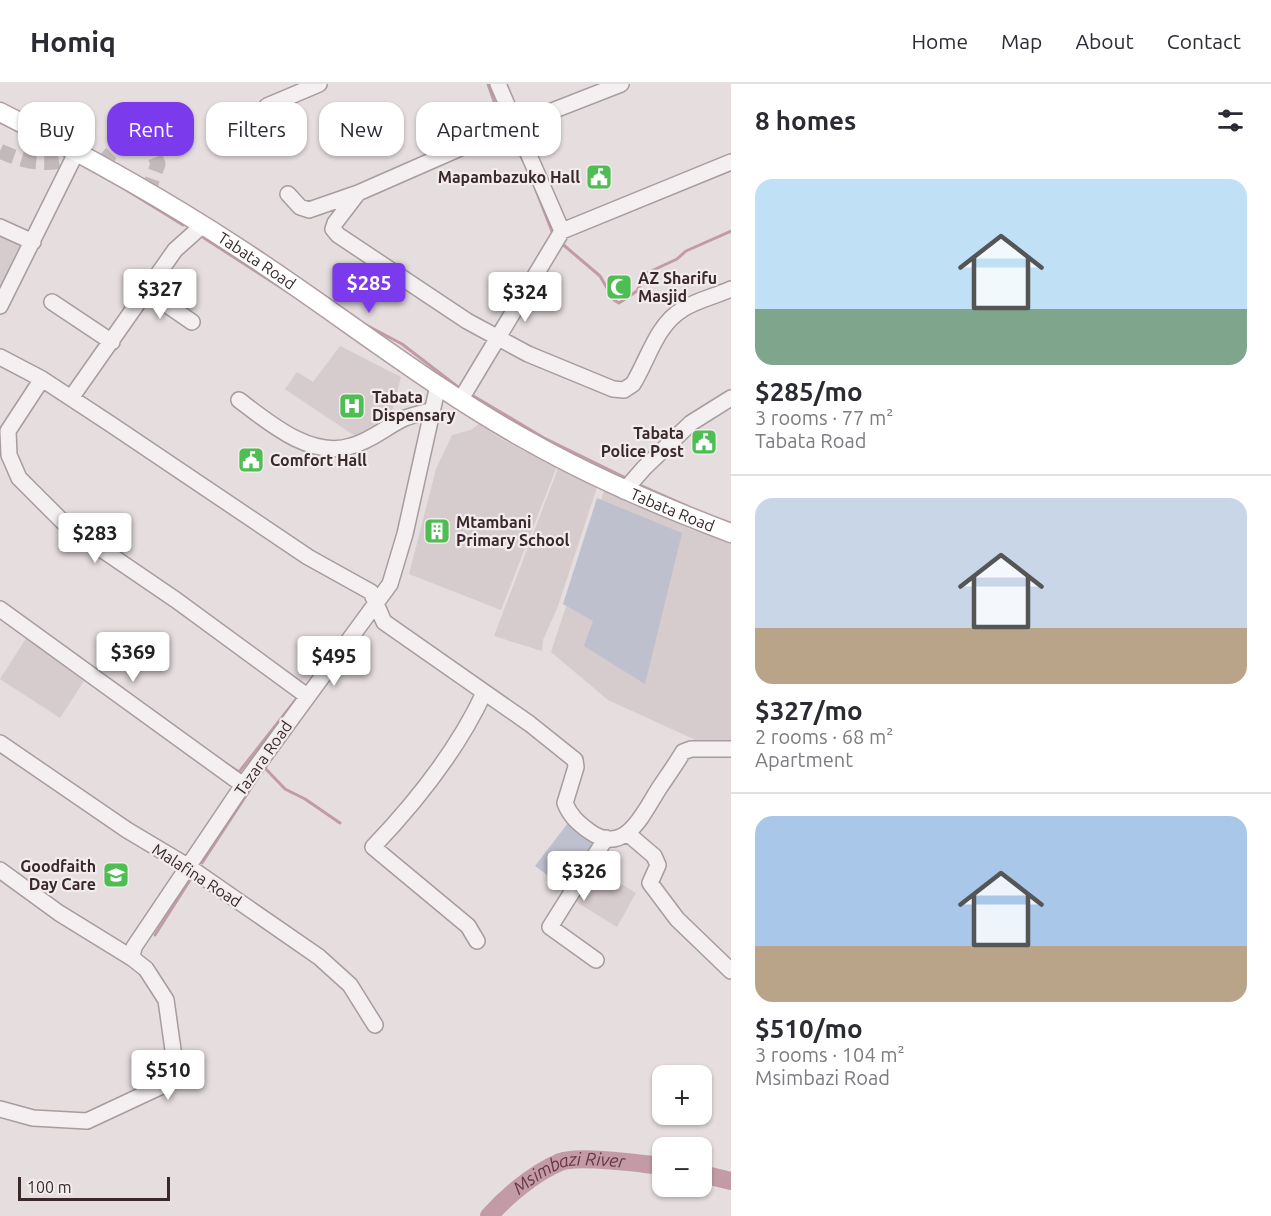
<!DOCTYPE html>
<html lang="en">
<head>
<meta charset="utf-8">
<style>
  :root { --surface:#fff; --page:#f2f2f3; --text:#2b2b33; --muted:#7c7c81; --line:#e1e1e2; --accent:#7c3aed }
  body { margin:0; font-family:Ubuntu,sans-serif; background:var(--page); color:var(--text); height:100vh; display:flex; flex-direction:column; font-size:22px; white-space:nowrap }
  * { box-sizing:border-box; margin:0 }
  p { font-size:20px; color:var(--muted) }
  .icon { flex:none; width:33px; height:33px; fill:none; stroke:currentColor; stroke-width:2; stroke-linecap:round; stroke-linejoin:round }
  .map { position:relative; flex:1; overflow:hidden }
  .sheet { display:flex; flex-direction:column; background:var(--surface); width:540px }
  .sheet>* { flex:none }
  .hud { position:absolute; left:18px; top:18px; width:570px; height:54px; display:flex; gap:12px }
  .controls { position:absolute; left:652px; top:981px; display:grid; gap:12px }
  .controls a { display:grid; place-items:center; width:60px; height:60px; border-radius:12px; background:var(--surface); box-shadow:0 2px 4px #0004; font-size:30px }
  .scale { position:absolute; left:18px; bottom:15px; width:152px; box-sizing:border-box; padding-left:6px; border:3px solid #3a282b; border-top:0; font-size:16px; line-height:21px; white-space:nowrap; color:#3a282b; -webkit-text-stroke:4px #f3eced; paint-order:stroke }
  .price { position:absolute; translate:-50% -51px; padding:0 14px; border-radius:6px; background:#fff; color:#222; font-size:20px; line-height:39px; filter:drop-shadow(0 2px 3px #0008) }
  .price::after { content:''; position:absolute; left:50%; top:36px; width:18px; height:14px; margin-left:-9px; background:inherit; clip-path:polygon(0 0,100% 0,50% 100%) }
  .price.current { background:var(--accent); color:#fff }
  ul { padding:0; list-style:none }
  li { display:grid; align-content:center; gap:12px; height:318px; padding:0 24px }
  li+li { border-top:2px solid var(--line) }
  li span { display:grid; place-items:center; height:186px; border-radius:18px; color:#555 }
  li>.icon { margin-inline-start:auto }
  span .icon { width:108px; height:108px; fill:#fffc; stroke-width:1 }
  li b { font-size:26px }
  h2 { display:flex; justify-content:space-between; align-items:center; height:72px; padding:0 24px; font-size:26px }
  .tag { padding:0 21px; border-radius:18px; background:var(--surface); box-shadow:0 2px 4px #0004; font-size:21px; line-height:54px }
  .tag.current { background:var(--accent); color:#fff }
  header { display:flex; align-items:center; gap:36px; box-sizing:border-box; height:84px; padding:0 30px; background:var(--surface); border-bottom:2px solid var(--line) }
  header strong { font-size:28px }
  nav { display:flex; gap:33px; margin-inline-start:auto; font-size:21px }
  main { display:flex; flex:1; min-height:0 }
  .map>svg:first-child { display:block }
</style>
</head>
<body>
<header>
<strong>Homiq</strong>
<nav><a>Home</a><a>Map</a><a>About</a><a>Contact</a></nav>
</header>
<main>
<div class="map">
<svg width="731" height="1132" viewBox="0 0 731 1132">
  <rect width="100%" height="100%" fill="#e5ddde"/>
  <path fill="#d6cbcd" d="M0 145 24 156 0 203Z
    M340 262 401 293 390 335 361 356 285 305 297 288 313 298Z
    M480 339 498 353 526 368 542 372 557 382 501 526 409 490 436 385 452 351 471 346Z
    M559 382 598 400 558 522 543 556 542 567 494 552Z
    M605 404 692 446 731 457V665L700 658 608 616 551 568Z
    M27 553 86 594 60 634 0 595Z
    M592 783 636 809 617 843 570 814Z"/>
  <path fill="#bfc0ce" d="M597 414 682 449 645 600 584 562 593 537 563 520Z
    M568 739 600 761 570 808 535 782Z"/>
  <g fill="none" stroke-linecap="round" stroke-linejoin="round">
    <path stroke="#c29ba6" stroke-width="3" d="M488 0 502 40
      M0 38 52 64
      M514 59 524 78
      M112 97 183 141
      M536 106 553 150
      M204 154 288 208
      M560 158 600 192 614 216 619 219 637 207 647 189 677 175 686 167 731 147
      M366 241 402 260 458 303
      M470 310 544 354 628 395
      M498 350 521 363
      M642 402 687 422
      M225 679 239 688 298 613
      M264 683 285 705 305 715 340 739
      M202 779 262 687
      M155 851 190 796"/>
    <g stroke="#c29ba6" stroke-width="18">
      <path d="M702 1090 731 1097"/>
      <path id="s1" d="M489 1132C507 1112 533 1090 558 1079 575 1070 642 1080 663 1082"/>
    </g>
    <path stroke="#c3b9ba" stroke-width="15" stroke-dasharray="15 8" stroke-linecap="butt" d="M0 67C26 79 46 82 74 74
      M102 81C115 61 129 54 152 64L158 80 148 108"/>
    <defs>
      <path id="minor" d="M498 0 562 147
        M267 22 319 0
        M358 109 335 139 333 145 338 151 467 237 528 270 613 305 624 306 633 300C648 276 656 241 683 225 697 216 716 212 731 205
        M288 110 300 123 309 126 358 109 488 52 621 0
        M0 143 33 158
        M562 147 731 78
        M147 207 192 238
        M52 218 112 258
        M0 222 77 67
        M0 273 42 295 112 341 308 473 371 508 384 538 530 640 575 676 576 683 565 719C570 732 578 739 589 747 626 774 644 727 660 703 668 691 676 680 683 668L691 665H731
        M42 295 8 347 9 371 19 394 66 441 176 516 307 612
        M71 314 175 166 203 141
        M461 315 562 147
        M239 316C268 338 311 375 351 362 371 357 387 342 405 334 413 331 423 329 432 326
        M624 407 644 384 691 339 731 314
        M0 525 243 701
        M0 659 127 746 189 783 319 873 350 901 375 941
        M627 749 654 772 658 781 650 799 677 835 731 887
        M0 786 59 829 132 874 146 885 166 916 176 987 171 996 162 1002 87 1037 33 1034 0 1025
        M477 857 468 842 373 763C417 717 457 667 484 609
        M132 874 134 863 243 701 390 500 405 450 438 301
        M596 876 550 843 606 754"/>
      <g id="major">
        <path id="s2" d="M0 28C81 69 161 113 237 163 336 227 429 303 532 359 596 395 662 423 731 449"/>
      </g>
    </defs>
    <use href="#minor" stroke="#a79c9e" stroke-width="18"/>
    <use href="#major" stroke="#af9da1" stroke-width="21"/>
    <use href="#minor" stroke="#f4eff0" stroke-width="15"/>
    <use href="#major" stroke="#fff" stroke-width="18"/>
  </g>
  <defs>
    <symbol id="civic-square" viewBox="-11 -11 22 22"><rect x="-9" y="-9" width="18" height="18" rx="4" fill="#4ebe52" stroke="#f3eced"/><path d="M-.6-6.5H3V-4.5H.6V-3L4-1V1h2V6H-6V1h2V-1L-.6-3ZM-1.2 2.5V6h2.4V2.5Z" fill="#fff"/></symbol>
    <symbol id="mosque-square" viewBox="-11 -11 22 22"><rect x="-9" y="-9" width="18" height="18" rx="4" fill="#4ebe52" stroke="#f3eced"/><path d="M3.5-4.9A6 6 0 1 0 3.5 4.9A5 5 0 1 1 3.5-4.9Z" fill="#fff"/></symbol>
    <symbol id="hospital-square" viewBox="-11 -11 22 22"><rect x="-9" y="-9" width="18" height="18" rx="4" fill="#4ebe52" stroke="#f3eced"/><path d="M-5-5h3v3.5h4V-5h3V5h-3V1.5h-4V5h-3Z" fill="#fff"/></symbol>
    <symbol id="building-square" viewBox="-11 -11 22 22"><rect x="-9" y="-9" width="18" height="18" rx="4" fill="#4ebe52" stroke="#f3eced"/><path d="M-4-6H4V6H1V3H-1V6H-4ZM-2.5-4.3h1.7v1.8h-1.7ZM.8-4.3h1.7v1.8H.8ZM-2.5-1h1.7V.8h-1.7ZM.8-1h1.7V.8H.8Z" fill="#fff"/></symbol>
    <symbol id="school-square" viewBox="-11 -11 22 22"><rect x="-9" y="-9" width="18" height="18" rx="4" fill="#4ebe52" stroke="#f3eced"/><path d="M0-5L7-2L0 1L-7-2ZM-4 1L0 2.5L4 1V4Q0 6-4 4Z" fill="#fff"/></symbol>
  </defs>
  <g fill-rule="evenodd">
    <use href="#civic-square" x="584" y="78" width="30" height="30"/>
    <use href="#mosque-square" x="604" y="188" width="30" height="30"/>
    <use href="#hospital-square" x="337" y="307" width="30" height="30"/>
    <use href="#civic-square" x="689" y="343" width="30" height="30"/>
    <use href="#civic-square" x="236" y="361" width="30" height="30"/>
    <use href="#building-square" x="422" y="432" width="30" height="30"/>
    <use href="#school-square" x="101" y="776" width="30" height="30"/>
  </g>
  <g text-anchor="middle" stroke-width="4.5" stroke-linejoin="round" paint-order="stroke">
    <g font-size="16" font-weight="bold" fill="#3a282b" stroke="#f3eced" text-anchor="start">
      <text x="580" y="99" text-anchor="end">Mapambazuko Hall</text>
      <text x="638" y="200">AZ Sharifu<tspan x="638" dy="18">Masjid</tspan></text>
      <text x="372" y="319">Tabata<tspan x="372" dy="18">Dispensary</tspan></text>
      <text x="684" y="355" text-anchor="end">Tabata<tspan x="684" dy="18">Police Post</tspan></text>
      <text x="270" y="382">Comfort Hall</text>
      <text x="456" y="444">Mtambani<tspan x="456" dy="18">Primary School</tspan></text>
      <text x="96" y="788" text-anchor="end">Goodfaith<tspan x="96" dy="18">Day Care</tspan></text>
    </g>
    <g font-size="16" fill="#3a282b" stroke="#f3eced">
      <text dy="6" stroke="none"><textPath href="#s2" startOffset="297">Tabata Road</textPath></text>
      <text dy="6" stroke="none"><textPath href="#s2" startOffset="783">Tabata Road</textPath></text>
      <text transform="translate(263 674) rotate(-55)" y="6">Tazara Road</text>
      <text transform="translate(197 791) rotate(33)" y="6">Malafina Road</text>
    </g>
    <g font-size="18" font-style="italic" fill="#693744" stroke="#f3eced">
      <text dy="6" stroke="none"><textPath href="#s1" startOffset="96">Msimbazi River</textPath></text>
    </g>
  </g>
</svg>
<div class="controls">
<a>+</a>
<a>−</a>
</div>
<div class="scale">100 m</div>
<b class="price current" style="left:369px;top:230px">$285</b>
<b class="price" style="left:160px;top:236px">$327</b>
<b class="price" style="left:525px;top:239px">$324</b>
<b class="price" style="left:95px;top:480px">$283</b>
<b class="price" style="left:133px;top:599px">$369</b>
<b class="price" style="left:334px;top:603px">$495</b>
<b class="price" style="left:584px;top:818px">$326</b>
<b class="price" style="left:168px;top:1017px">$510</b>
<div class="hud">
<a class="tag">Buy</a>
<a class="tag current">Rent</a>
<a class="tag">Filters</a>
<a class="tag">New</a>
<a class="tag">Apartment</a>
</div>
</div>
<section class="sheet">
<h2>8 homes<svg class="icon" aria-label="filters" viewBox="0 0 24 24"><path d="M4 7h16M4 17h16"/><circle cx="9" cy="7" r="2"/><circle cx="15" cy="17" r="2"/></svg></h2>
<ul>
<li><span style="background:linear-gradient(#bfe0f5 70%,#7fa58c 0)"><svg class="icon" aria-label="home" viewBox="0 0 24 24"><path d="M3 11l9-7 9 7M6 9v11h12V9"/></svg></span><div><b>$285/mo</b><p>3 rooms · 77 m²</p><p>Tabata Road</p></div></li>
<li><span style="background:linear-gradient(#c9d6e8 70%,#b9a48a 0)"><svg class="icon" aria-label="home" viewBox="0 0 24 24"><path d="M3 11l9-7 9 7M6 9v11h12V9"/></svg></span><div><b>$327/mo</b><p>2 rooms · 68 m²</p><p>Apartment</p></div></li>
<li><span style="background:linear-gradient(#a9c7e8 70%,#b9a48a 0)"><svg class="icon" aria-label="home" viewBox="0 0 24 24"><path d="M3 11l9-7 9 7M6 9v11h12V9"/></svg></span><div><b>$510/mo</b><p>3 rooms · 104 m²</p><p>Msimbazi Road</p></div></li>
</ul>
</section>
</main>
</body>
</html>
